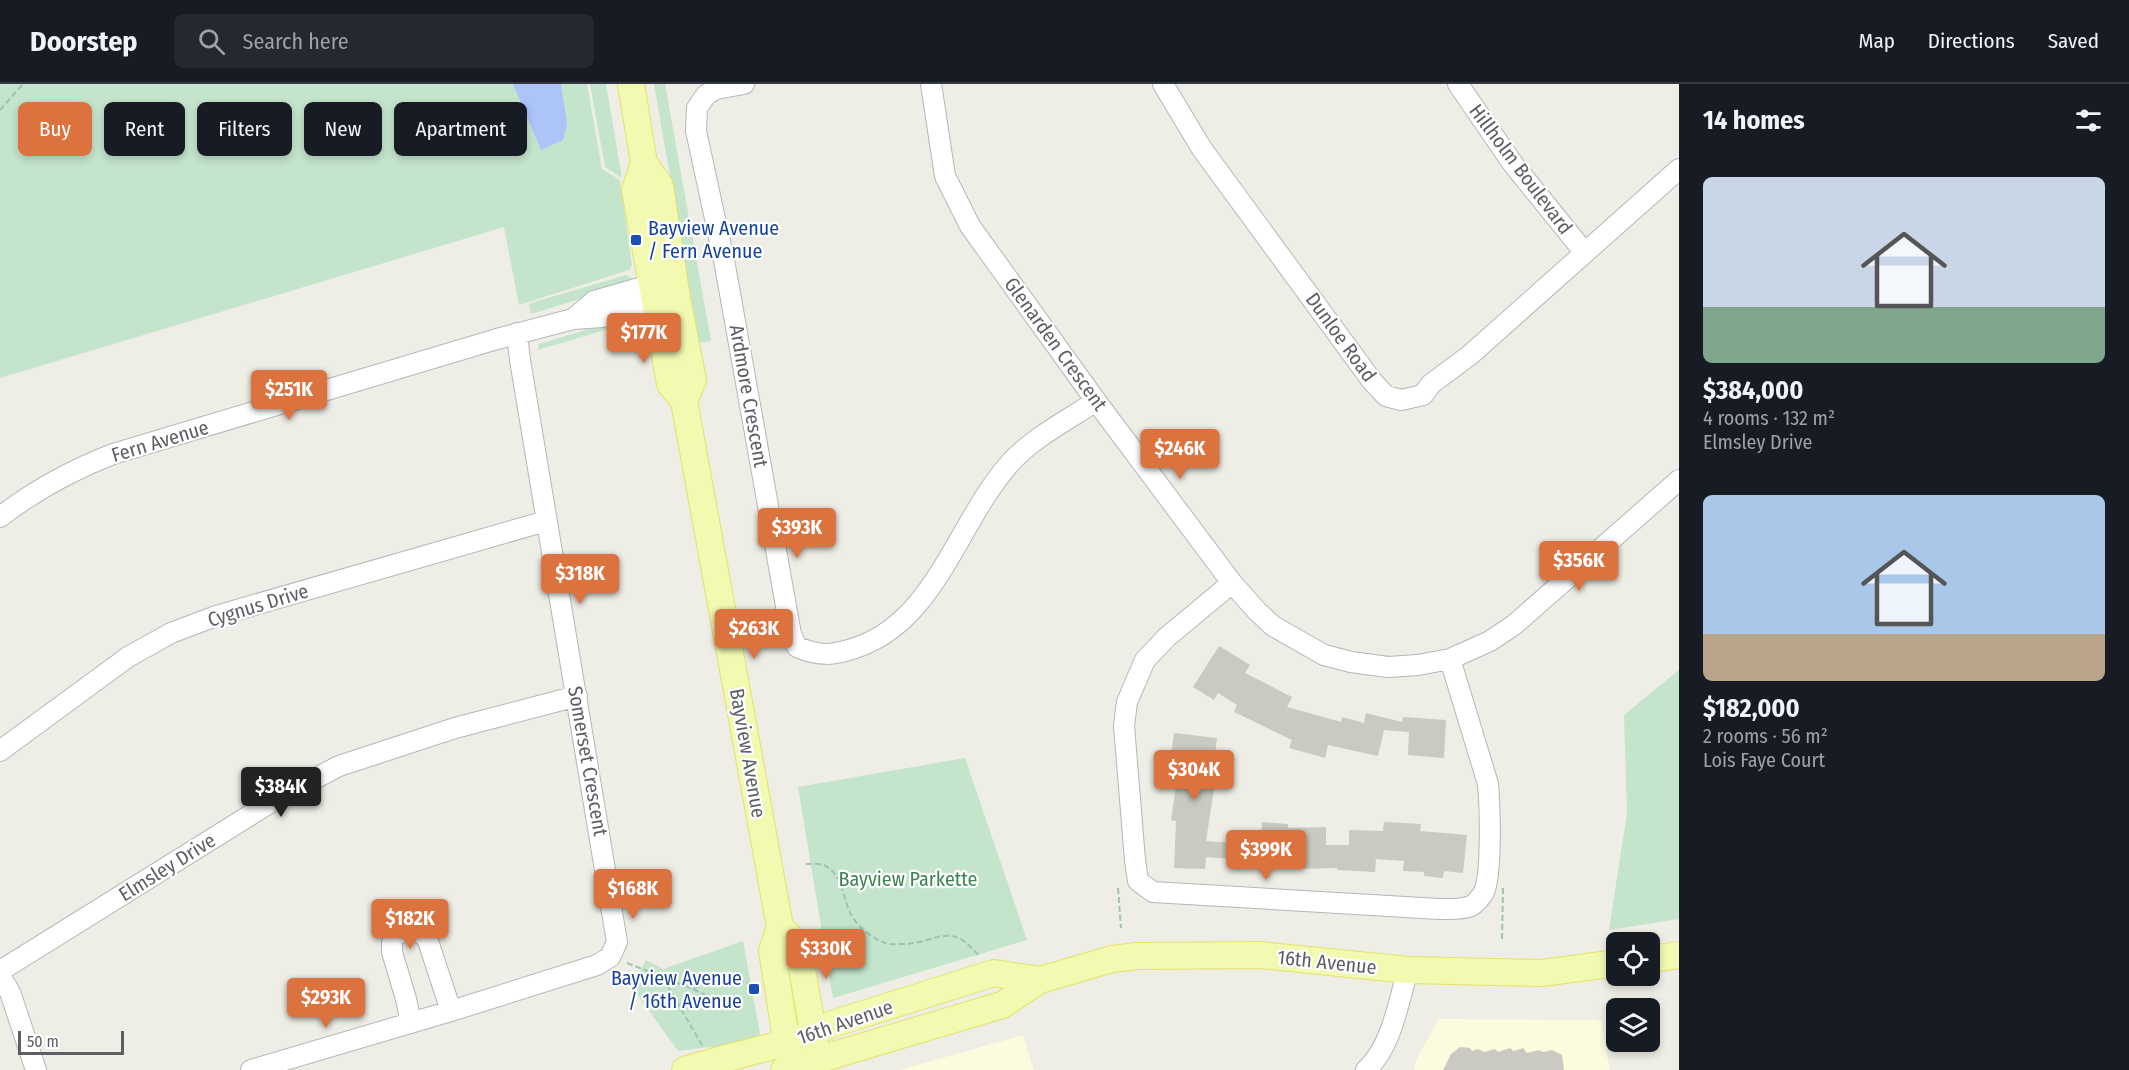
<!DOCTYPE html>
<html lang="en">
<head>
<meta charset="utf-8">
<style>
  :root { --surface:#171b24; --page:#242831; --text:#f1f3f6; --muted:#9ea1a6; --line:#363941; --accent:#dc723e }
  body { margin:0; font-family:"Fira Sans Condensed",sans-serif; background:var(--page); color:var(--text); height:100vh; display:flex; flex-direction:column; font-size:22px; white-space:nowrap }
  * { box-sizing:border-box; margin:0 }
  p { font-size:20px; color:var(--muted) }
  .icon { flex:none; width:33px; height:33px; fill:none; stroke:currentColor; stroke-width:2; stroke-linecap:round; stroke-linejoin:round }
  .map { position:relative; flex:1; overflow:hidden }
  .details { display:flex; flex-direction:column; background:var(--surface); width:450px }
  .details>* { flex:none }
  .guide { position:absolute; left:18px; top:18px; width:570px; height:54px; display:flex; gap:12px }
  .buttons { position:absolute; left:1606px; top:848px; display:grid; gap:12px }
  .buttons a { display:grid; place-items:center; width:54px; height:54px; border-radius:9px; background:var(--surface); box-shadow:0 3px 9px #0003; font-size:30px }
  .scale { position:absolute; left:18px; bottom:15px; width:106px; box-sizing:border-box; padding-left:6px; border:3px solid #5d5f65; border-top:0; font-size:16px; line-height:21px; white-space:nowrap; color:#5d5f65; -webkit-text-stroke:4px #fff; paint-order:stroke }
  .price { position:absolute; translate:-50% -51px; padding:0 14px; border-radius:6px; background:var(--accent); color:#fff; font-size:20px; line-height:39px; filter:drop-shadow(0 2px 3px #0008) }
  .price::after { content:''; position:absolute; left:50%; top:36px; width:18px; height:14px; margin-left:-9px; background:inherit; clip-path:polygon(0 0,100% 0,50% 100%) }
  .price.selected { background:#222; color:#fff }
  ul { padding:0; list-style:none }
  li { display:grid; align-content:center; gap:12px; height:318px; padding:0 24px }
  li span { display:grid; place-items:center; height:186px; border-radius:9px; color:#555 }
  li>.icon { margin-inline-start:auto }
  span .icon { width:108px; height:108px; fill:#fffc; stroke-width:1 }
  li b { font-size:26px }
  h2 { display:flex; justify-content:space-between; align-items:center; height:72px; padding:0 24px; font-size:26px }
  .chip { padding:0 21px; border-radius:9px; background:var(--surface); box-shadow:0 3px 9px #0003; font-size:21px; line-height:54px }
  .chip.selected { background:var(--accent); color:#fff }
  header { display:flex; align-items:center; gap:36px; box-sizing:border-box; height:84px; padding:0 30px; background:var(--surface); border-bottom:2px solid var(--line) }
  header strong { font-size:28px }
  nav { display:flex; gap:33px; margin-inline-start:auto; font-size:21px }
  .search { width:420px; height:54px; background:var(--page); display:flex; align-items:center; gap:15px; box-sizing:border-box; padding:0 21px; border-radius:9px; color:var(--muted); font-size:22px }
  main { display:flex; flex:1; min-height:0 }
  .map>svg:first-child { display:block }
</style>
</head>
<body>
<header>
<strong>Doorstep</strong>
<div class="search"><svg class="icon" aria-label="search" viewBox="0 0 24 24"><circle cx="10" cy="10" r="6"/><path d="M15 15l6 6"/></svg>Search here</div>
<nav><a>Map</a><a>Directions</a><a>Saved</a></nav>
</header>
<main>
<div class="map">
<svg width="1679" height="986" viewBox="0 0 1679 986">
  <rect width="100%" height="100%" fill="#eeeee6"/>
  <path fill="#fbfbde" d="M1439 935 1601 936 1610 986H1414L1416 976Z
    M1023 951 1034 986H899Z"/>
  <path fill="#c4e4cc" d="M0 0H587L602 85 620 96 632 181 629 186 519 221 504 143 0 294Z
    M590 0H606L622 94 605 83Z
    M654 0H665L711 257 699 259Z
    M626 191 632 194 616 204 531 230 529 221 534 218Z
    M631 236 635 237 538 266 539 260 616 237Z
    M1679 586V835L1609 846 1627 729 1624 631Z
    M965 674 1027 856 833 914 798 703Z
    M743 857 760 950 728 966 709 963 678 967 632 903 646 876 663 885Z"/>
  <path fill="#acc4f8" d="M513 0H561L567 40 563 56 541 66Z"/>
  <path fill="#cac9c2" d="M1219 562 1250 581 1245 589 1292 613 1287 623 1341 638 1342 633 1364 639 1366 629 1402 638 1403 633 1446 636 1444 674 1408 671 1409 648 1384 646 1378 672 1328 661 1325 674 1289 664 1292 656 1234 628 1237 621 1218 609 1214 616 1193 603Z
    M1174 649 1217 654 1211 705H1214L1206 757 1233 759 1232 775 1206 773 1205 785 1174 784 1176 737 1171 736 1177 696 1168 694Z
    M1262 738 1288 740V744L1326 743V761H1349V746L1383 747 1384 738 1421 740 1420 747 1467 751 1463 789 1444 787 1443 794 1424 792V788L1403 787 1404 777 1376 775 1375 788 1337 786V784L1294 785 1250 782 1251 767 1260 768Z
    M1460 963 1470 964 1472 967 1478 965 1484 968 1495 965 1498 968 1510 964 1514 967 1523 964 1527 969 1539 966 1543 968 1552 966 1562 971 1564 986H1443L1451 970Z"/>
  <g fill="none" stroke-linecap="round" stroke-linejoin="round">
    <defs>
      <path id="minor" d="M744 0 716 5 706 11 697 24 696 47 724 176 791 550 797 563C819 572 832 572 855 564 936 538 957 438 1011 378 1034 353 1068 336 1096 317
        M931 0 945 92 970 142 1096 317 1232 499 1257 527 1273 542 1324 571 1351 578 1388 583 1418 581 1450 575 1490 557 1514 541 1679 396
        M1163 0 1202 65 1372 297 1386 312 1401 316 1423 311 1431 300 1470 271 1679 85
        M1458 0 1513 80 1585 169
        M573 235 594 217 639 204 666 199
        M0 433C35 406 72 386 113 370L497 255 573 235 602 233 669 217
        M1232 499 1167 553 1145 576 1127 618 1124 642 1135 776 1138 797 1153 808 1439 825C1449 825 1461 826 1471 822 1475 820 1482 812 1484 808 1492 790 1490 721 1488 700L1450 575
        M0 667 128 573 171 549 216 532 546 437
        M0 887 276 715 339 682 455 644 577 612
        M0 892 10 908 36 986
        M411 939 406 915 392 868V859L395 852 404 847H418L427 854 451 927
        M251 986 451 927 597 881 610 873 617 858 520 276 517 249
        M1366 986C1392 962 1398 919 1408 886"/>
      <path id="major" d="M631 0 644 79 660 102 677 215 693 296 684 317
        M644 79 635 106 670 300 684 317 780 843 772 867 791 986
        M780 843 798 861 816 966
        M1650 875 1679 871
        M685 986C734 970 786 963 832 940L994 889 1040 896
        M784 986 1002 921 1040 896 1112 875 1137 872 1260 871 1408 886 1542 889 1617 879"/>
    </defs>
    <use href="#minor" stroke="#b6b6bb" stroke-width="22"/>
    <use href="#major" stroke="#e6e267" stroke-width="28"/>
    <path stroke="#9ec4b2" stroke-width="2" stroke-dasharray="6 3" stroke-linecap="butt" d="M0 26 23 0
      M806 780C811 780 819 779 824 781 844 791 842 815 852 832 858 843 872 854 883 858 888 861 895 860 901 860 938 860 949 835 979 872
      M1118 804 1121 844
      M1502 855 1503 804
      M627 879 693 905C715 895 733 896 757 900
      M663 894 702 961
      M693 905 723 919"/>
    <use href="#minor" stroke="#fff" stroke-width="20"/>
    <use href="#major" stroke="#f2f9b0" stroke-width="26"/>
  </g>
  <g fill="#1a4fb4" stroke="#fff" stroke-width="2">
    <rect x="630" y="150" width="12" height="12" rx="3"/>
    <rect x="748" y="899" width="12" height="12" rx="3"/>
  </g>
  <g text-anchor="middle" stroke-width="4.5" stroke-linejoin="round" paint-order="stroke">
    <g font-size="20" fill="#5d5f65" stroke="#fff">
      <text transform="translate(1521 85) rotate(53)" y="7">Hillholm Boulevard</text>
      <text transform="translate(1341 253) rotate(54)" y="7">Dunloe Road</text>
      <text transform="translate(1056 260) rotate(54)" y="7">Glenarden Crescent</text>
      <text transform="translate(749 312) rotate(80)" y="7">Ardmore Crescent</text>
      <text transform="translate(160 357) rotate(-17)" y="7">Fern Avenue</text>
      <text transform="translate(258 521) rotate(-17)" y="7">Cygnus Drive</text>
      <text transform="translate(748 669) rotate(80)" y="7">Bayview Avenue</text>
      <text transform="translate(588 677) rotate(80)" y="7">Somerset Crescent</text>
      <text transform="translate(167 783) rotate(-32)" y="7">Elmsley Drive</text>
      <text transform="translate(1327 878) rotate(6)" y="7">16th Avenue</text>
      <text transform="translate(845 938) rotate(-19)" y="7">16th Avenue</text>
    </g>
    <g font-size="20" fill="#164399" stroke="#fff" text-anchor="start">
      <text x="648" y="151">Bayview Avenue<tspan x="648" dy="23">/ Fern Avenue</tspan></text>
      <text x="742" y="901" text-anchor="end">Bayview Avenue<tspan x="742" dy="23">/ 16th Avenue</tspan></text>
    </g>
    <g font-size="20" fill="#3d8452" stroke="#fff">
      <text x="908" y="802">Bayview Parkette</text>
    </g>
  </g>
</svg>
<div class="buttons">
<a><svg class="icon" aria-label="locate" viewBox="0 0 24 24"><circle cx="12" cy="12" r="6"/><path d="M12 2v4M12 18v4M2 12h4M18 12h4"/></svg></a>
<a><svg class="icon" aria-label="layers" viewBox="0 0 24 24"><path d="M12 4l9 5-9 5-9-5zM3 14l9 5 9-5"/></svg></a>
</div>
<div class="scale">50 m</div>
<b class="price" style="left:644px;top:280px">$177K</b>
<b class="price" style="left:289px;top:337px">$251K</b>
<b class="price" style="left:1180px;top:396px">$246K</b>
<b class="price" style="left:797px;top:475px">$393K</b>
<b class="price" style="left:1579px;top:508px">$356K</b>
<b class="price" style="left:580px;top:521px">$318K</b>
<b class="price" style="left:754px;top:576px">$263K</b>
<b class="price" style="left:1194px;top:717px">$304K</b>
<b class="price selected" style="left:281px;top:734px">$384K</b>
<b class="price" style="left:1266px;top:797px">$399K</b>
<b class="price" style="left:633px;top:836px">$168K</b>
<b class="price" style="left:410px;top:866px">$182K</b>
<b class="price" style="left:826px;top:896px">$330K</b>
<b class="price" style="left:326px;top:945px">$293K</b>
<div class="guide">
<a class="chip selected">Buy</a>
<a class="chip">Rent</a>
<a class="chip">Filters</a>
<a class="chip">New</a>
<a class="chip">Apartment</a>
</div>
</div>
<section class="details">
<h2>14 homes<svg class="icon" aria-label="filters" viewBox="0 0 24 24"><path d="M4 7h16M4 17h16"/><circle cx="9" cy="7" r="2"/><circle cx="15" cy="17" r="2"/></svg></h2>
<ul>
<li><span style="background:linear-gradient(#c9d6e8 70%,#7fa58c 0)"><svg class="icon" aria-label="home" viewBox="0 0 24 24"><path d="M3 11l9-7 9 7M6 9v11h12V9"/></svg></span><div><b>$384,000</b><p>4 rooms · 132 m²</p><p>Elmsley Drive</p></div></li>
<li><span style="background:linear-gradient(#a9c7e8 75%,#b9a48a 0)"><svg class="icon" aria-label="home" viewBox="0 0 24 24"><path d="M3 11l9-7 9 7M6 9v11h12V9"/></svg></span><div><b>$182,000</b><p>2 rooms · 56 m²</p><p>Lois Faye Court</p></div></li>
</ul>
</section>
</main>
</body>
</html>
